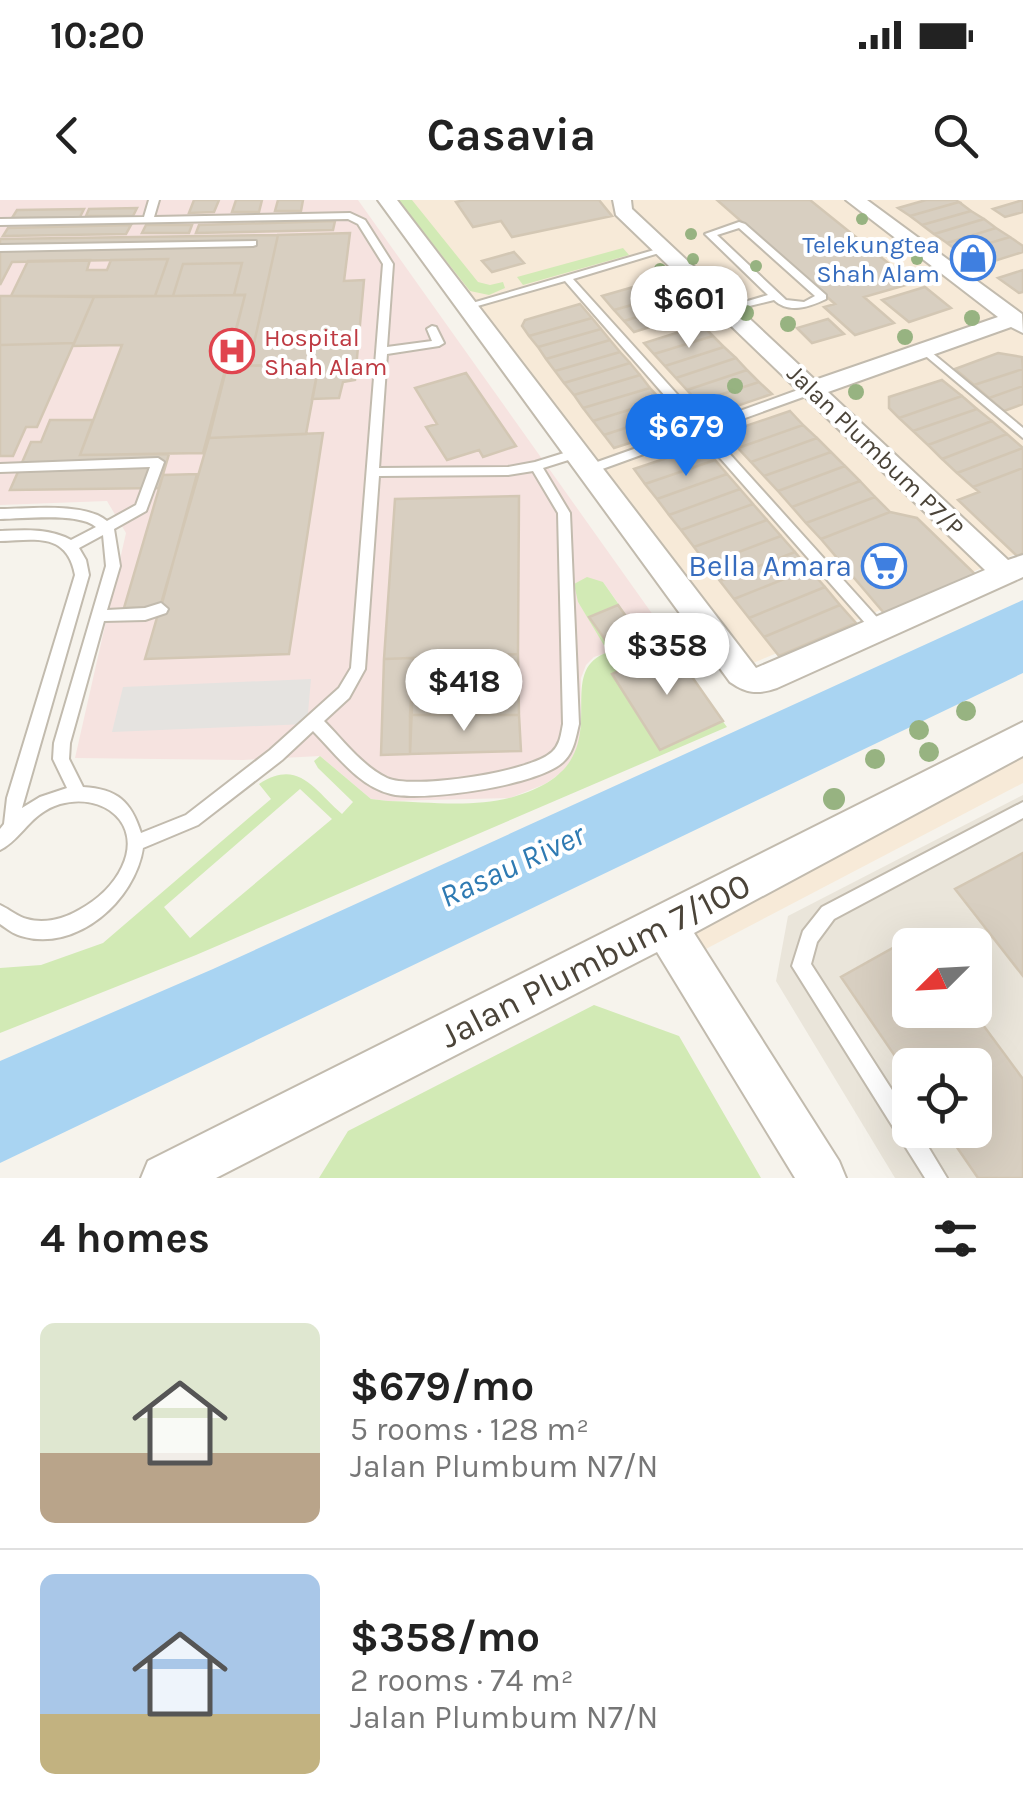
<!DOCTYPE html>
<html lang="en">
<head>
<meta charset="utf-8">
<style>
  :root { --surface:#fff; --page:#f6f6f6; --text:#222; --muted:#767676; --line:#e0e0e0; --accent:#1a73e8 }
  body { margin:0; font-family:Karla,sans-serif; background:var(--page); color:var(--text); height:100vh; display:flex; flex-direction:column; font-size:38px; white-space:nowrap }
  * { box-sizing:border-box; margin:0 }
  p { font-size:32px; color:var(--muted) }
  .icon { flex:none; width:55px; height:55px; fill:none; stroke:currentColor; stroke-width:2; stroke-linecap:round; stroke-linejoin:round }
  .map { position:relative; height:978px; overflow:hidden }
  .details { display:flex; flex-direction:column; background:var(--surface); flex:1 }
  .details>* { flex:none }
  .needle { width:65px; rotate:246deg }
  .controls { position:absolute; left:892px; top:728px; display:grid; gap:20px }
  .controls a { display:grid; place-items:center; width:100px; height:100px; border-radius:15px; background:var(--surface); box-shadow:0 10px 40px #0002; font-size:50px }
  .price { position:absolute; translate:-50% -85px; padding:0 22px; border-radius:35px; background:#fff; color:#222; font-size:32px; line-height:65px; filter:drop-shadow(0 2px 5px #0008) }
  .price::after { content:''; position:absolute; left:50%; top:60px; width:30px; height:22px; margin-left:-15px; background:inherit; clip-path:polygon(0 0,100% 0,50% 100%) }
  .price.current { background:var(--accent); color:#fff }
  ul { padding:0; list-style:none }
  li { display:flex; align-items:center; gap:30px; height:250px; padding:0 40px }
  li+li { border-top:2px solid var(--line) }
  li span { display:grid; place-items:center; flex:none; width:280px; height:200px; border-radius:15px; color:#555 }
  li>.icon { margin-inline-start:auto }
  span .icon { width:120px; height:120px; fill:#fffc; stroke-width:1 }
  li b { font-size:42px }
  h2 { display:flex; justify-content:space-between; align-items:center; height:120px; padding:0 40px; font-size:42px }
  .status { display:flex; justify-content:space-between; align-items:center; height:70px; padding:0 50px; background:var(--surface); direction:ltr }
  .status svg { height:28px; fill:currentColor }
  header { display:flex; justify-content:space-between; align-items:center; height:130px; padding:0 40px; background:var(--surface); font-size:45px; font-weight:700 }
  .map>svg:first-child { display:block }
</style>
</head>
<body>
<div class="status"><b>10:20</b><svg viewBox="0 0 49 12"><path d="M0 12V9h3v3zM5 12V6h3v6zM10 12V3h3v9zM15 12V0h3v12zM26 1h20v11H26zM47 4h2v5h-2z"/></svg></div>
<header><svg class="icon" aria-label="back" viewBox="0 0 24 24"><path d="M15 5l-7 7 7 7"/></svg>Casavia<svg class="icon" aria-label="search" viewBox="0 0 24 24"><circle cx="10" cy="10" r="6"/><path d="M15 15l6 6"/></svg></header>
<div class="map">
<svg width="1023" height="978" viewBox="0 0 1023 978">
  <rect width="100%" height="100%" fill="#f6f3ec"/>
  <path fill="#eae5da" fill-rule="evenodd" d="M1023 595V978H895L776 781 788 716ZM910 745H975V810H910ZM910 865H975V930H910Z"/>
  <path fill="#f7ead8" d="M394 0H1023V351L746 466Z
    M1023 523V583L702 751 672 697Z"/>
  <path fill="#f6e3e0" d="M0 0H358L658 422 638 431 603 382 578 402 609 452 594 457 586 465 581 478 580 545 564 571 545 584 510 598 388 601 371 599 320 556 243 560 75 558 126 333 107 301 0 305Z"/>
  <path fill="#d2eab5" fill-rule="evenodd" d="M398 0H412L478 82 490 85 503 82 505 88 489 95 470 91Z
    M623 48 629 55 523 85 517 77Z
    M587 377 603 382 643 439 658 434 727 527 196 755 0 833V768L41 765 103 743 271 599 259 584C299 558 314 590 342 614L353 602 318 568 314 561 320 556 371 599 388 601C427 602 475 608 513 597 631 563 545 474 608 452L578 402 574 384ZM300 589 332 619 190 738 164 707Z
    M594 805 679 836 761 978H319L348 931Z"/>
  <path fill="#e5e3e0" d="M311 479 307 524 112 532 123 487Z"/>
  <path fill="#a9d4f2" d="M1023 400V473L0 963V861L213 769Z"/>
  <path fill="#d8cfc1" stroke="#d3c7b4" stroke-width="2.5" d="M194 0H219L214 12 189 13Z
    M236 0H262L259 12H232Z
    M278 0H303L301 11H275Z
    M465 0H599L612 16 512 37 501 21 473 27 456 2Z
    M717 0H810L913 83 864 97 894 123 855 135 824 107 835 104Z
    M926 0H955L959 2 910 16 898 8Z
    M1023 0V12L1005 17 993 9Z
    M959 2 971 11 922 25 910 16Z
    M137 8 133 16H86L89 9Z
    M84 9 80 17 12 18 17 10Z
    M971 11 984 19 934 34 922 25Z
    M984 19 996 28 947 43 934 34Z
    M335 21 333 30 196 33 199 25Z
    M131 25 126 34 3 36 8 28Z
    M146 25H192L189 33H142Z
    M996 28 1010 37 959 52 947 43Z
    M350 33 344 81 364 80 355 180 343 182 339 198 312 199 319 164 249 166 278 35Z
    M278 35 249 166H227L245 95H234L242 63 183 64 173 96H155L168 59 12 62 0 85V39Z
    M1010 37 1023 46V52L978 66 959 52Z
    M514 52 524 63 492 72 482 61Z
    M168 59 155 96H11L28 61 90 60 87 70H107L111 60Z
    M242 63 234 95 173 96 183 64Z
    M1023 70V92L1019 93 998 78Z
    M647 83 663 86 671 94 614 110 602 96Z
    M925 87 951 108 909 122 882 100Z
    M671 94 681 104 624 121 614 110Z
    M245 95 203 253 80 255 122 145 73 146 94 97Z
    M0 96H11L94 97 74 143 0 145Z
    M580 104 592 118 529 136 522 126 525 120Z
    M681 104 691 114 634 132 624 121Z
    M592 118 601 129 538 147 529 136Z
    M828 119 844 134 812 143 797 128Z
    M702 125 713 136 654 154 644 143Z
    M601 129 610 140 546 159 538 147Z
    M713 136 724 147 665 166 654 154Z
    M610 140 620 152 555 171 546 159Z
    M74 143 37 227H26L13 256H0V145Z
    M724 147 736 158 676 178 665 166Z
    M620 152 630 163 564 183 555 171Z
    M998 153 1022 157 1023 169 974 185 955 169Z
    M736 158 747 170 687 190 676 178Z
    M630 163 640 175 574 195 564 183Z
    M319 164 306 234 209 238 227 166Z
    M1023 169V186L989 198 974 185Z
    M747 170 759 182 698 202 687 190Z
    M466 173 516 246 483 257 479 250 447 260 426 227 437 224 415 188Z
    M640 175 650 188 583 208 574 195Z
    M942 180 962 196 899 218 889 208V197Z
    M759 182 772 194 710 215 698 202Z
    M1023 186V204L1004 211 989 198Z
    M650 188 661 200 593 221 583 208Z
    M962 196 977 209 913 231 899 218Z
    M661 200 671 213 604 235 593 221Z
    M977 209 992 221 928 245 913 231Z
    M790 211 803 225 738 248 725 233Z
    M671 213 683 226 614 248 604 235Z
    M50 220H93L80 255 169 254 159 288 10 290 31 242H41Z
    M992 221 1007 234 942 259 928 245Z
    M803 225 817 238 751 262 738 248Z
    M323 233 289 454 145 459 209 238Z
    M1007 234 1023 248 957 273 942 259Z
    M817 238 831 252 764 276 751 262Z
    M703 246 715 260 645 284 634 269Z
    M1023 248V268L973 287 957 273Z
    M831 252 845 266 778 291 764 276Z
    M715 260 727 274 657 299 645 284Z
    M845 266 860 281 792 307 778 291Z
    M1023 268V353L1017 356 958 300 979 292 973 287Z
    M197 274 161 407 124 408 163 275Z
    M727 274 740 289 669 315 657 299Z
    M860 281 875 297 806 323 792 307Z
    M740 289 753 304 681 330 669 315Z
    M519 296 518 454 384 459 395 299Z
    M875 297 890 312 821 339 806 323Z
    M753 304 767 320 694 347 681 330Z
    M890 312 917 318 976 375 884 413 821 339Z
    M767 320 781 336 707 364 694 347Z
    M781 336 795 352 720 381 707 364Z
    M795 352 809 369 734 399 720 381Z
    M809 369 825 387 749 418 734 399Z
    M825 387 840 405 764 437 749 418Z
    M618 405 635 429 606 441 589 417Z
    M840 405 856 423 779 456 764 437Z
    M671 447 723 521 660 550 612 474Z
    M518 454 519 515H410L414 458Z
    M414 458 410 554 381 555 384 459Z
    M410 515H519L521 551 410 554Z
    M1023 653V776L955 689Z
    M916 735 923 745H910V810H972L1023 879V978H978L945 930H975V865H910V878L841 777Z"/>
  <g fill="none" stroke-linecap="round" stroke-linejoin="round">
    <defs>
      <path id="service" d="M149 0H159L154 17 350 13 365 20 393 64 387 147 432 141 427 129 432 126 436 127 444 143 439 146 387 154 379 268 508 267 535 262 577 249 581 250V256L543 268 570 313 579 524C576 536 574 551 565 560 544 585 423 602 391 594 358 586 336 554 313 531L282 560 198 625 143 648C135 700 77 753 21 736 13 734 6 728 0 724V705C9 709 18 717 27 719 44 724 64 719 79 710 97 700 113 686 122 667 143 623 103 592 60 604 30 613 22 639 0 650V629L4 624 7 598 75 375C67 332 35 340 0 341V331C25 330 49 328 71 340L96 327C78 312 24 319 0 319V309C28 309 85 302 107 321L136 305 150 267 0 272V264L158 258 164 262 146 311 114 329 120 366 107 410 145 408 161 403 168 409 166 413 145 420 104 421 70 543 69 559 83 587C117 589 131 601 141 633L186 615 270 550 339 488 351 468 383 64 358 24 348 19 0 25V19L144 17ZM533 271 558 313 563 524C561 534 560 545 552 552 531 572 413 590 387 578 362 566 343 540 324 521L349 498 365 469 379 276 508 275ZM103 335 106 366 54 543 53 559 67 588 40 597 22 608 89 375 86 360 79 348Z
        M739 22 745 24 826 95V99C809 107 789 114 774 100L724 112V108L768 95 705 34ZM739 28 815 96 804 102 786 100 717 35Z
        M256 41V45L253 46 0 51V45Z
        M661 48 669 50 573 79 704 224 809 186H817V192L709 231 883 424 885 428 883 432H873L699 234 594 272H586V266L693 228 565 81 467 109 462 106Z
        M925 147 1023 228V238L921 152 919 150Z
        M1023 602V618L834 719 817 742 811 764 910 918V930H918L947 978H925L792 766 803 731 822 707Z"/>
      <path id="minor" d="M378 0H397L756 468 985 370 616 15 613 0H631L632 9 815 180 998 117 846 0H867L1022 114 1023 133 1011 127 828 192 1008 360 1023 355V377L777 488C757 495 746 493 730 482Z"/>
      <path id="tertiary" d="M1023 522V556L694 733 839 961 846 978H795L657 752 216 978H141L148 961Z"/>
    </defs>
    <use href="#service" stroke="#c2bbae" stroke-width="4"/>
    <use href="#minor" stroke="#c2bbae" stroke-width="4"/>
    <use href="#tertiary" stroke="#c2bbae" stroke-width="4"/>
    <use href="#service" fill="#fff" fill-rule="evenodd"/>
    <use href="#minor" fill="#fff" fill-rule="evenodd"/>
    <use href="#tertiary" fill="#fff" fill-rule="evenodd"/>
  </g>
  <g fill="#97b381">
    <circle cx="862" cy="19" r="6"/>
    <circle cx="691" cy="34" r="6"/>
    <circle cx="693" cy="59" r="6"/>
    <circle cx="917" cy="59" r="6"/>
    <circle cx="756" cy="66" r="6"/>
    <circle cx="660" cy="69" r="6"/>
    <circle cx="746" cy="113" r="8"/>
    <circle cx="972" cy="118" r="8"/>
    <circle cx="788" cy="124" r="8"/>
    <circle cx="905" cy="137" r="8"/>
    <circle cx="735" cy="186" r="8"/>
    <circle cx="856" cy="192" r="8"/>
    <circle cx="966" cy="511" r="10"/>
    <circle cx="919" cy="530" r="10"/>
    <circle cx="929" cy="552" r="10"/>
    <circle cx="875" cy="559" r="10"/>
    <circle cx="834" cy="599" r="11"/>
  </g>
  <defs>
    <symbol id="shop-ring" viewBox="-11 -11 22 22"><circle r="9.5" fill="#fff" stroke="#3f7fe0" stroke-width="1.5"/><path d="M-5-2.5h2.3a2.7 3.5 0 0 1 5.4 0H5L5.5 6h-11ZM-1.5-2.5h3a1.5 2.3 0 0 0-3 0Z" fill="#3f7fe0"/></symbol>
    <symbol id="hospital-ring" viewBox="-11 -11 22 22"><circle r="9.5" fill="#fff" stroke="#e0444e" stroke-width="1.5"/><path d="M-5-5h3v3.5h4V-5h3V5h-3V1.5h-4V5h-3Z" fill="#e0444e"/></symbol>
    <symbol id="supermarket-ring" viewBox="-11 -11 22 22"><circle r="9.5" fill="#fff" stroke="#3f7fe0" stroke-width="1.5"/><path d="M-6-5.5h2.5l.6 2H6L4.5 2H-2.5L-4.4-4H-6ZM-1.5 3.2a1.3 1.3 0 1 0 .1 0ZM3 3.2a1.3 1.3 0 1 0 .1 0Z" fill="#3f7fe0"/></symbol>
  </defs>
  <g fill-rule="evenodd">
    <use href="#shop-ring" x="948" y="33" width="50" height="50"/>
    <use href="#hospital-ring" x="207" y="126" width="50" height="50"/>
    <use href="#supermarket-ring" x="859" y="341" width="50" height="50"/>
  </g>
  <g text-anchor="middle" stroke-width="8" stroke-linejoin="round" paint-order="stroke">
    <g font-size="25" fill="#366cbe" stroke="#fff" text-anchor="end">
      <text x="940" y="53">Telekungtea<tspan x="940" dy="29">Shah Alam</tspan></text>
    </g>
    <g font-size="25" fill="#be3a42" stroke="#fff" text-anchor="start">
      <text x="264" y="146">Hospital<tspan x="264" dy="29">Shah Alam</tspan></text>
    </g>
    <g font-size="25" fill="#4b4439" stroke="#fff">
      <text transform="translate(876 250) rotate(44)" y="9">Jalan Plumbum P7/P</text>
    </g>
    <g font-size="30" fill="#366cbe" stroke="#fff" text-anchor="end">
      <text x="852" y="376">Bella Amara</text>
    </g>
    <g font-size="32" font-style="italic" fill="#2e7ab2" stroke="#fff">
      <text transform="translate(512 665) rotate(-25)" y="11">Rasau River</text>
    </g>
    <g font-size="35" fill="#4b4439" stroke="#fff">
      <text transform="translate(595 760) rotate(-27)" y="12">Jalan Plumbum 7/100</text>
    </g>
  </g>
</svg>
<div class="controls">
<a><svg class="needle" viewBox="-14 -14 28 28"><path d="M0-13l5 13h-10z" fill="#e53935"/><path d="M0 13l5-13h-10z" fill="#767676"/></svg></a>
<a><svg class="icon" aria-label="locate" viewBox="0 0 24 24"><circle cx="12" cy="12" r="6"/><path d="M12 2v4M12 18v4M2 12h4M18 12h4"/></svg></a>
</div>
<b class="price" style="left:689px;top:151px">$601</b>
<b class="price current" style="left:686px;top:279px">$679</b>
<b class="price" style="left:667px;top:498px">$358</b>
<b class="price" style="left:464px;top:534px">$418</b>
</div>
<section class="details">
<h2>4 homes<svg class="icon" aria-label="filters" viewBox="0 0 24 24"><path d="M4 7h16M4 17h16"/><circle cx="9" cy="7" r="2"/><circle cx="15" cy="17" r="2"/></svg></h2>
<ul>
<li><span style="background:linear-gradient(#dfe7d0 65%,#b9a48a 0)"><svg class="icon" aria-label="home" viewBox="0 0 24 24"><path d="M3 11l9-7 9 7M6 9v11h12V9"/></svg></span><div><b>$679/mo</b><p>5 rooms · 128 m²</p><p>Jalan Plumbum N7/N</p></div></li>
<li><span style="background:linear-gradient(#a9c7e8 70%,#c2b280 0)"><svg class="icon" aria-label="home" viewBox="0 0 24 24"><path d="M3 11l9-7 9 7M6 9v11h12V9"/></svg></span><div><b>$358/mo</b><p>2 rooms · 74 m²</p><p>Jalan Plumbum N7/N</p></div></li>
</ul>
</section>
</body>
</html>
